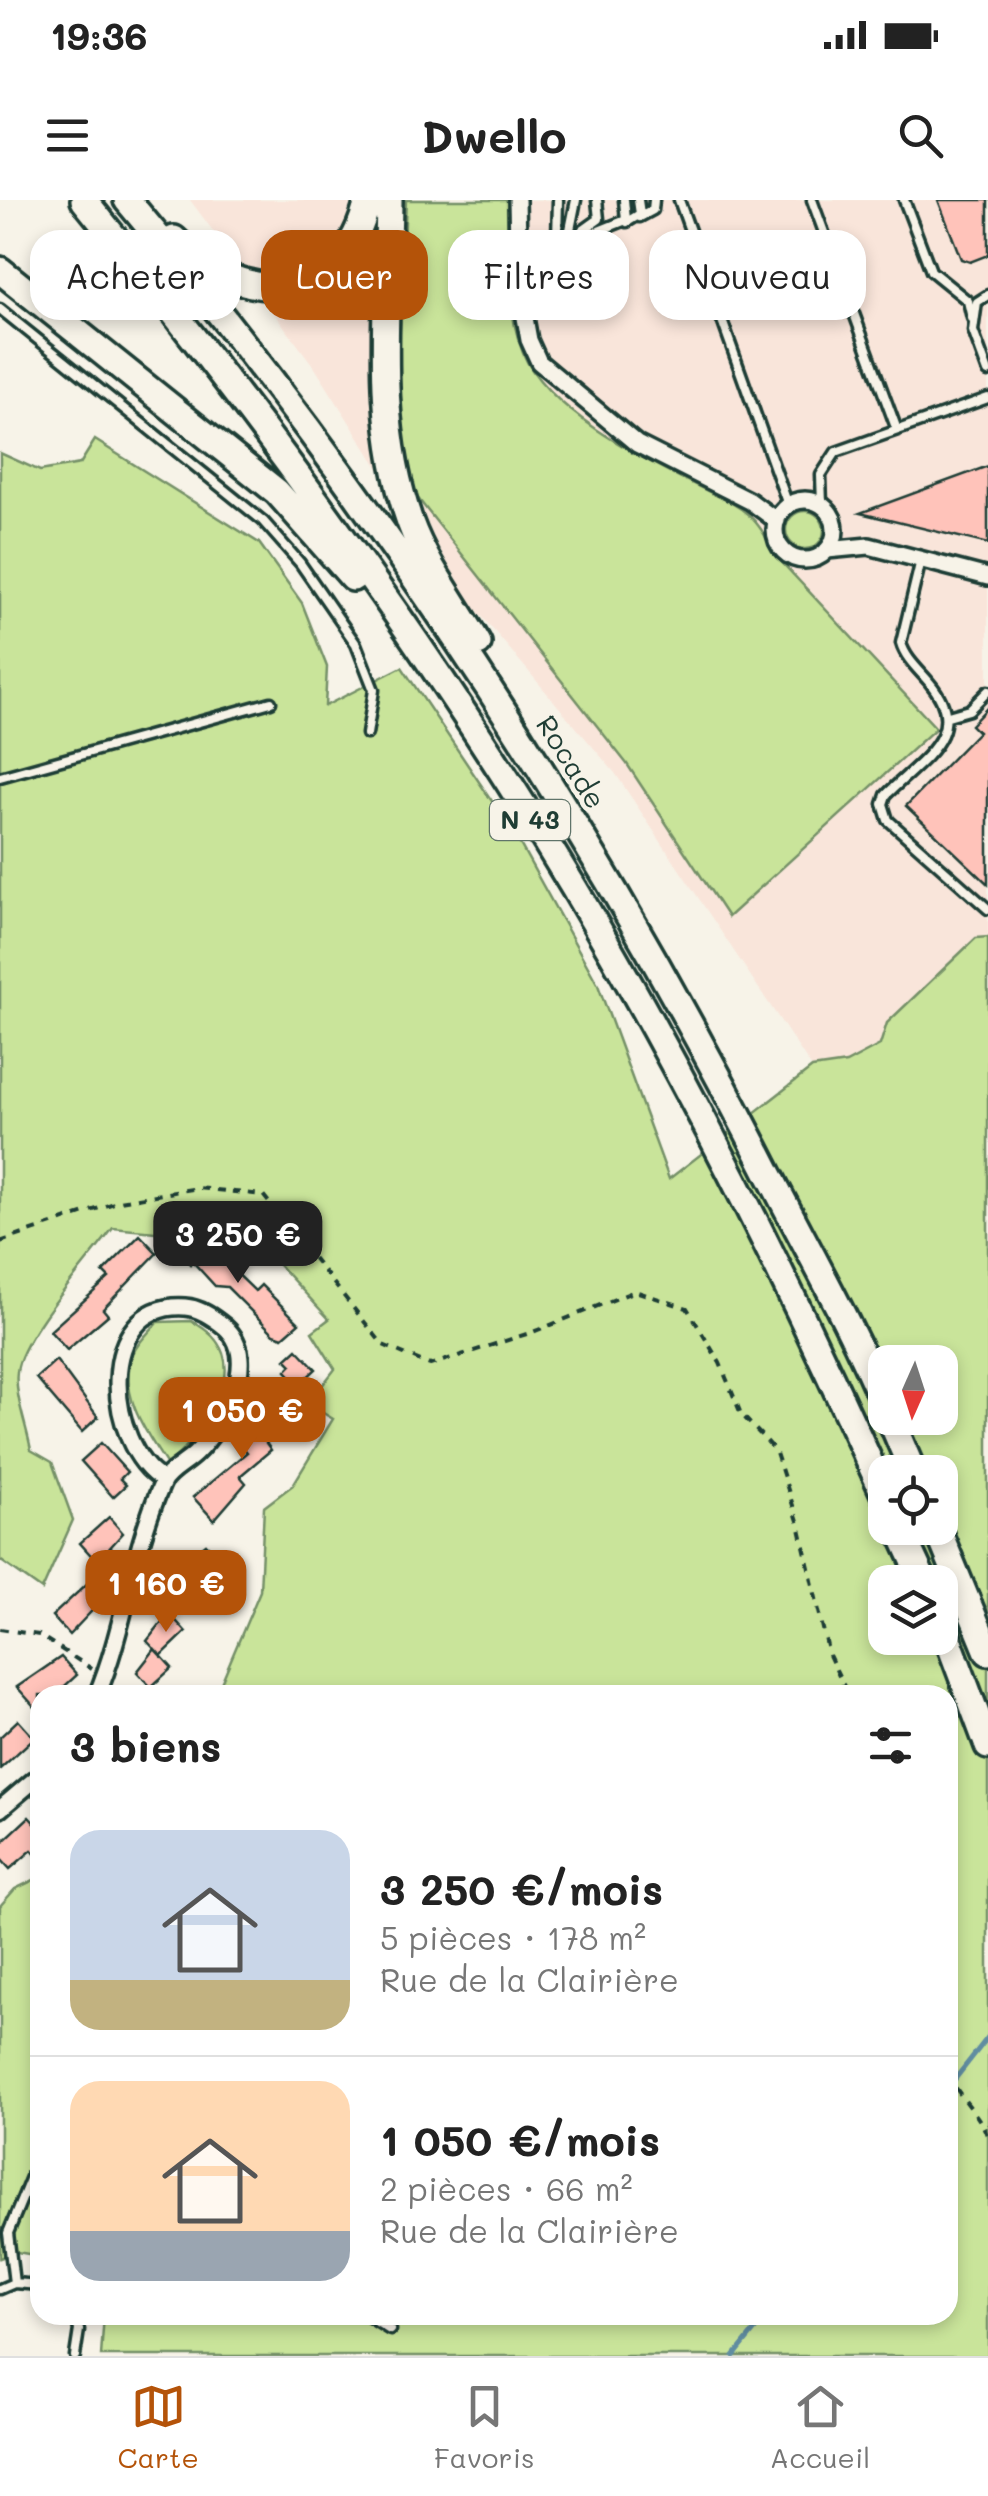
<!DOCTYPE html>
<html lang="fr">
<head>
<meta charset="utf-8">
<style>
  :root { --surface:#fff; --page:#f2f2f2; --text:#222; --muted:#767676; --line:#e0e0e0; --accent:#b45309 }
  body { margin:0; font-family:Mali,sans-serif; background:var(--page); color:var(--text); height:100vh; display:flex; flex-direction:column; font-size:38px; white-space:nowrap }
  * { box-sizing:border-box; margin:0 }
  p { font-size:32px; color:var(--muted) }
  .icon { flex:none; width:55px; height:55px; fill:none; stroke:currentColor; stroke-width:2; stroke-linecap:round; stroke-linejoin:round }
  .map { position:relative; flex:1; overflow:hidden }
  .details { position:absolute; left:30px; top:1485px; width:928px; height:640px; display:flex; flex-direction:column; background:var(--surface); border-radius:30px; box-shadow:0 5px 15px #0003 }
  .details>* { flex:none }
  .guide { position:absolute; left:30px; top:30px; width:930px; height:90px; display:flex; gap:20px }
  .needle { width:65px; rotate:183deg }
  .fabs { position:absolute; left:868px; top:1145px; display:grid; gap:20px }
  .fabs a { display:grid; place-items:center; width:90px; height:90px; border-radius:20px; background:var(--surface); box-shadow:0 5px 15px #0003; font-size:50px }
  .price { position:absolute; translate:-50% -85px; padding:0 22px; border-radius:20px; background:var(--accent); color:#fff; font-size:32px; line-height:65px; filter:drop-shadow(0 2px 5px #0008) }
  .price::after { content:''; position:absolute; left:50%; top:60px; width:30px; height:22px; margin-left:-15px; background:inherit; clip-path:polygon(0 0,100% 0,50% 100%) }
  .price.selected { background:#222; color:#fff }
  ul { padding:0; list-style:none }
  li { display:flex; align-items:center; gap:30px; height:250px; padding:0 40px }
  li+li { border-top:2px solid var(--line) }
  li span { display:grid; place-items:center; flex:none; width:280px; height:200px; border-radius:30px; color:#555 }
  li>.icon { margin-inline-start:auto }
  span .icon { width:120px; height:120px; fill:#fffc; stroke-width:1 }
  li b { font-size:42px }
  h2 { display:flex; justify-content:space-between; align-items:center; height:120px; padding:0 40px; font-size:42px }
  .pill { padding:0 35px; border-radius:30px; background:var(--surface); box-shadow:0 5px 15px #0003; font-size:35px; line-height:90px }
  .pill.selected { background:var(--accent); color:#fff }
  .status { display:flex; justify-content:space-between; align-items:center; height:70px; padding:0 50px; background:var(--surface); direction:ltr }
  .status svg { height:28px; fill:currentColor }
  header { display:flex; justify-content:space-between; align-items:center; height:130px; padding:0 40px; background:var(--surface); font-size:45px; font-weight:700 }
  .menu { display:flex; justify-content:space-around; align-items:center; height:140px; border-top:2px solid var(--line); background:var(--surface); font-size:28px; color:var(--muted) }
  .menu a { display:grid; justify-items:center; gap:5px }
  .menu .selected { color:var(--accent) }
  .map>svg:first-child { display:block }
</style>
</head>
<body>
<div class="status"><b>19:36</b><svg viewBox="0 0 49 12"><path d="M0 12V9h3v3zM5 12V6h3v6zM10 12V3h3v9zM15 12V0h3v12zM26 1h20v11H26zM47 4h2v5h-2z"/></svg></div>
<header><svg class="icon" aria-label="menu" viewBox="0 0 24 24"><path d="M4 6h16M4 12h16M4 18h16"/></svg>Dwello<svg class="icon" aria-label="search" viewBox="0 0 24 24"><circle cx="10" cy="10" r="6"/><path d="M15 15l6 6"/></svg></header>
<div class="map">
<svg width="988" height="2156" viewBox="0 0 988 2156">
  <rect width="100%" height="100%" fill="#f7f3e8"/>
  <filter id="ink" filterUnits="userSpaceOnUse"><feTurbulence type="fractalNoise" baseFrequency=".01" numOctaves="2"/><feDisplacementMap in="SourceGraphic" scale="20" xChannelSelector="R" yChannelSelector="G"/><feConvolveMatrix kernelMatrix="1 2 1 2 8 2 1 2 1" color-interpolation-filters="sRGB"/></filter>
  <g filter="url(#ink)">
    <path fill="#f9e5da" d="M190 0H988V737L976 738 887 822 881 845 846 863 812 868 615 573 445 373 315 168Z"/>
    <path fill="#c9e49a" stroke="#749067" stroke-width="2.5" fill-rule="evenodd" d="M406 0H507C508 49 505 107 523 153 545 208 641 258 691 283 736 306 754 307 775 355L936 528 728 717 627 564 409 287 395 235Z
      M95 240 259 343 302 403 327 467 325 506 402 467 516 637 598 785 669 979 812 868 846 863 880 845 887 823 976 738 988 737V2156H101L104 2115H948V1495H216L260 1391 264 1307 293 1285 333 1219 308 1204 335 1169 312 1132 329 1119 242 1025 201 1013 166 1033 113 1028C90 1060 20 1137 17 1172 14 1194 27 1227 31 1250L52 1262 73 1320 42 1390 0 1360V253L40 271 80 264ZM885 1162H940V1218H885ZM885 1272H940V1328H885ZM885 1382H940V1438H885Z
      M786 330a19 19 0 1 1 38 0a19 19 0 1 1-38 0Z
      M191 1121C261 1156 210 1228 167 1265 147 1234 117 1193 133 1154 137 1143 150 1131 158 1122Z
      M40 1677V2056L17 2052 0 2058V1706L15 1689Z"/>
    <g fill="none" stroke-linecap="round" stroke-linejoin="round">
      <path stroke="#608da1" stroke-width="5" d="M948 1888 988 1837
        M734 2156 767 2115"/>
    </g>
    <path fill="#ffc3ba" stroke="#1f3d34" stroke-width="2.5" d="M938 0H988V55L970 62 961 59Z
      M988 266V344L860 313Z
      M988 507V684L906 606 978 532 971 525Z
      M194 1032 255 1091 261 1085 299 1123 283 1137 274 1134 227 1087 215 1086 192 1061 190 1064 176 1049Z
      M140 1035 157 1053 103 1109 108 1115 67 1150 50 1131 109 1078 103 1072Z
      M297 1149 316 1169 299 1185 286 1171 292 1165 286 1159Z
      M56 1160 98 1217 82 1232 36 1178Z
      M276 1205 290 1221 266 1243 271 1250 240 1276 246 1283 214 1320 193 1297 247 1252 235 1238Z
      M101 1243 127 1272 120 1279 126 1285 113 1297 81 1261Z
      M109 1317 123 1333 97 1362 80 1343Z
      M206 1344 221 1360 198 1380 203 1385 189 1398 167 1375Z
      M91 1380 106 1396 69 1435 52 1416Z
      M169 1413 186 1432 161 1456 147 1441Z
      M155 1449 172 1468 151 1487 137 1472Z
      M61 1457 77 1475 55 1495H40V1513L17 1487Z
      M18 1520 34 1538 0 1569V1537Z
      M29 1617 40 1629V1660L32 1650 10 1669 0 1658V1644Z"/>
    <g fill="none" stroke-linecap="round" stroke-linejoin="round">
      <defs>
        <path id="service" d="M679 0 788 305
          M812 0 897 230
          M904 0 931 71 968 101 972 118
          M640 17 653 10 654 0
          M627 22 640 14 638 0
          M571 39 599 19 597 0
          M568 40 576 0
          M551 48 557 38 558 0
          M522 73 544 53 626 20 624 0
          M988 95 977 102 973 131 988 172
          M0 109 263 321 300 363 356 444 374 490 367 534
          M822 305 821 275 836 252 988 198
          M921 360 901 443C905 458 919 470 929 482 972 532 922 559 886 595L883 604 888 620 988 709
          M948 516 969 510 988 491
          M0 577 271 502
          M14 2083 8 2033 40 1955
          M0 2089 14 2083 40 2085
          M75 2115 79 2130 75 2156
          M366 2115 390 2130"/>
        <path id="minor" d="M517 0 519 84 529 140 539 162 637 244 750 301 777 321
          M775 330a30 30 0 1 1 60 0a30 30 0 1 1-60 0Z
          M827 350 869 346 988 377
          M97 1495C125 1428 132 1351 162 1284 167 1272 185 1264 195 1254 223 1227 262 1160 225 1127 213 1117 200 1108 185 1107 94 1101 105 1246 163 1280
          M0 1609 40 1575"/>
        <path id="trunk" d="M84 0C261 218 429 446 574 688 690 883 792 1089 885 1296
          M127 0C378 299 593 627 770 976 809 1052 852 1127 885 1206
          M389 0C388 108 373 218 410 322 425 364 456 405 478 443
          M174 39C242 108 344 107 368 0
          M0 70 277 292 353 378
          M890 1218 913 1272
          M899 1328 924 1382
          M937 1328 988 1452
          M940 1418 988 1546"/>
      </defs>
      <use href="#service" stroke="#1f3d34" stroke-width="15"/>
      <use href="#minor" stroke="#1f3d34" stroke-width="22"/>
      <use href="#trunk" stroke="#1f3d34" stroke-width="32"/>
      <path stroke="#1f3d34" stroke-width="4" stroke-dasharray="8 8" stroke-linecap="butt" d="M0 1042 120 1001 198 988 263 995 383 1145 430 1165 533 1132 635 1091 687 1108 720 1163 741 1214 775 1250 799 1324 829 1455 848 1495
        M0 1429 39 1435 92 1469
        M948 1874C958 1897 983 1917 988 1939"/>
      <use href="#service" stroke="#f7f3e8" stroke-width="8"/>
      <use href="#minor" stroke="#f7f3e8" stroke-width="15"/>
      <use href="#trunk" stroke="#f7f3e8" stroke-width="25"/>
    </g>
  </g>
  <g text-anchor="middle" stroke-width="9" stroke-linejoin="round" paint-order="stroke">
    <rect fill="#f7f3e8" stroke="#60746a" stroke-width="2.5" x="490" y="600" width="80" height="40" rx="8"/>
    <g font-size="25" font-weight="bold" fill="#1f3d34">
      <text x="530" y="629">N 43</text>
    </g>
    <g font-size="28" fill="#1f3d34" stroke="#f7f3e8">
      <text transform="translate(571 562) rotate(58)" y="10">Rocade</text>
    </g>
  </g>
</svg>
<div class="fabs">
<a><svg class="needle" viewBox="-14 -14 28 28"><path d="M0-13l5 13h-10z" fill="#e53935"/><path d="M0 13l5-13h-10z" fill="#767676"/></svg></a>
<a><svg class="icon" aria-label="locate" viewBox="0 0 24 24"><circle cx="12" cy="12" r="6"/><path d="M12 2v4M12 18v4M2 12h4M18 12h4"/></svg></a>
<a><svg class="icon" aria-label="layers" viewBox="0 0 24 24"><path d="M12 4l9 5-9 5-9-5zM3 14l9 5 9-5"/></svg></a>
</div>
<b class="price selected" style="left:238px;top:1086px">3 250 €</b>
<b class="price" style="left:242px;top:1262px">1 050 €</b>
<b class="price" style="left:166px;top:1435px">1 160 €</b>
<div class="guide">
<a class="pill">Acheter</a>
<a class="pill selected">Louer</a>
<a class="pill">Filtres</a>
<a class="pill">Nouveau</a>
</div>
<section class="details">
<h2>3 biens<svg class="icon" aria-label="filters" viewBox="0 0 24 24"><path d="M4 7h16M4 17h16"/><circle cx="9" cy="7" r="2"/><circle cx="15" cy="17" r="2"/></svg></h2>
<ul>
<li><span style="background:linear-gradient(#c9d6e8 75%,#c2b280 0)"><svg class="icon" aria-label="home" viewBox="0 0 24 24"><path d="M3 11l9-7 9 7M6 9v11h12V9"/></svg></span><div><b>3 250 €/mois</b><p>5 pièces · 178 m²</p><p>Rue de la Clairière</p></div></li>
<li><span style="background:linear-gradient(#ffd9b3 75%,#9aa5b1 0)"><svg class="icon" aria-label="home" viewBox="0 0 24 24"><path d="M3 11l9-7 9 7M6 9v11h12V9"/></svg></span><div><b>1 050 €/mois</b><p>2 pièces · 66 m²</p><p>Rue de la Clairière</p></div></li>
</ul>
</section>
</div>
<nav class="menu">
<a class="selected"><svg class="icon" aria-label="map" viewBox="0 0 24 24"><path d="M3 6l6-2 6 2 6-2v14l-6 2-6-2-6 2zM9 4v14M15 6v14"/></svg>Carte</a>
<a><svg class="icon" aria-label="saved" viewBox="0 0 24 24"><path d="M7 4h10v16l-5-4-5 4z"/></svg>Favoris</a>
<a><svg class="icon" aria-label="home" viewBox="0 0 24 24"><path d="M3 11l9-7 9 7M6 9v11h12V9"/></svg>Accueil</a>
</nav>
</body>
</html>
